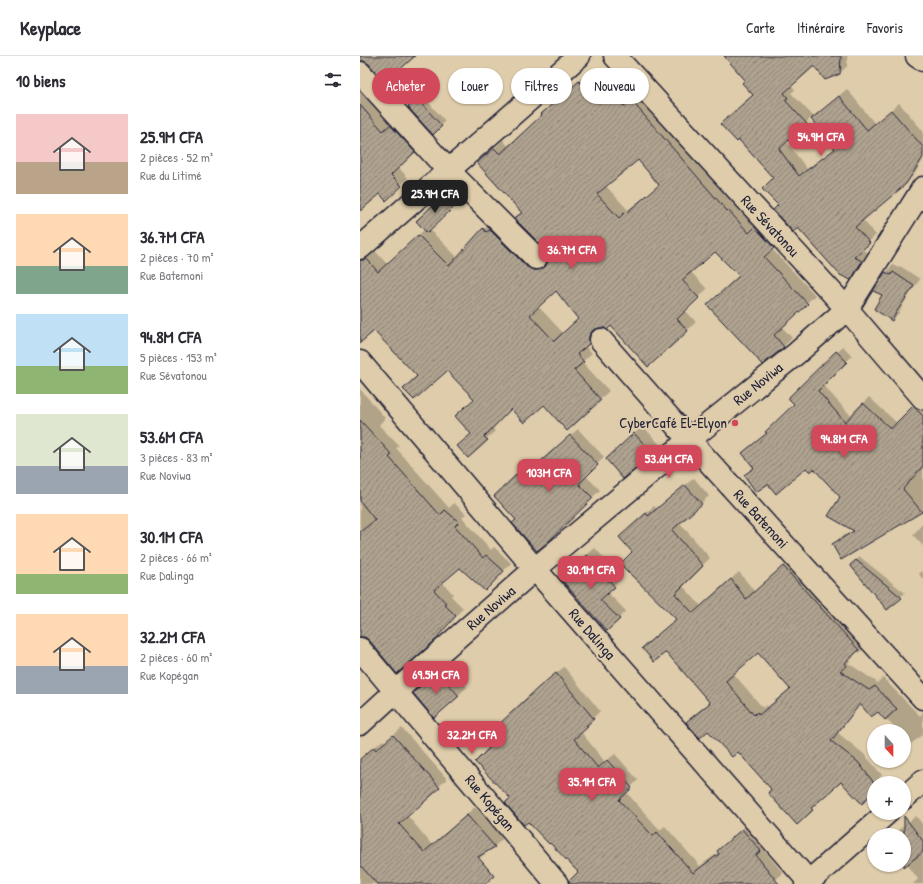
<!DOCTYPE html>
<html lang="fr">
<head>
<meta charset="utf-8">
<style>
  :root { --surface:#fff; --page:#f2f2f3; --text:#2b2b33; --muted:#7c7c81; --line:#e1e1e2; --accent:#d1495b }
  body { margin:0; font-family:"Patrick Hand",sans-serif; background:var(--page); color:var(--text); height:100vh; display:flex; flex-direction:column; font-size:15px; white-space:nowrap }
  * { box-sizing:border-box; margin:0 }
  p { font-size:13px; color:var(--muted) }
  .icon { flex:none; width:22px; height:22px; fill:none; stroke:currentColor; stroke-width:2; stroke-linecap:round; stroke-linejoin:round }
  .map { position:relative; flex:1; overflow:hidden }
  .drawer { display:flex; flex-direction:column; background:var(--surface); width:360px }
  .drawer>* { flex:none }
  .top-card { position:absolute; left:12px; top:12px; width:380px; height:36px; display:flex; gap:8px }
  .needle { width:26px; rotate:159deg }
  .buttons { position:absolute; left:507px; top:668px; display:grid; gap:8px }
  .buttons a { display:grid; place-items:center; width:44px; height:44px; border-radius:50%; background:var(--surface); box-shadow:0 1px 3px #0004; font-size:20px }
  .price { position:absolute; translate:-50% -34px; padding:0 9px; border-radius:8px; background:var(--accent); color:#fff; font-size:13px; line-height:26px; filter:drop-shadow(0 1px 2px #0008) }
  .price::after { content:''; position:absolute; left:50%; top:24px; width:12px; height:9px; margin-left:-6px; background:inherit; clip-path:polygon(0 0,100% 0,50% 100%) }
  .price.on { background:#222; color:#fff }
  ul { padding:0; list-style:none }
  li { display:flex; align-items:center; gap:12px; height:100px; padding:0 16px }
  li span { display:grid; place-items:center; flex:none; width:112px; height:80px; border-radius:0px; color:#555 }
  li>.icon { margin-inline-start:auto }
  span .icon { width:48px; height:48px; fill:#fffc; stroke-width:1 }
  li b { font-size:17px }
  h2 { display:flex; justify-content:space-between; align-items:center; height:48px; padding:0 16px; font-size:17px }
  .chip { padding:0 14px; border-radius:18px; background:var(--surface); box-shadow:0 1px 3px #0004; font-size:14px; line-height:36px }
  .chip.on { background:var(--accent); color:#fff }
  header { display:flex; align-items:center; gap:24px; box-sizing:border-box; height:56px; padding:0 20px; background:var(--surface); border-bottom:1px solid var(--line) }
  header strong { font-size:19px }
  nav { display:flex; gap:22px; margin-inline-start:auto; font-size:14px }
  main { display:flex; flex:1; min-height:0 }
  .map>svg:first-child { display:block }
</style>
</head>
<body>
<header>
<strong>Keyplace</strong>
<nav><a>Carte</a><a>Itinéraire</a><a>Favoris</a></nav>
</header>
<main>
<section class="drawer">
<h2>10 biens<svg class="icon" aria-label="filters" viewBox="0 0 24 24"><path d="M4 7h16M4 17h16"/><circle cx="9" cy="7" r="2"/><circle cx="15" cy="17" r="2"/></svg></h2>
<ul>
<li><span style="background:linear-gradient(#f6c9c9 60%,#b9a48a 0)"><svg class="icon" aria-label="home" viewBox="0 0 24 24"><path d="M3 11l9-7 9 7M6 9v11h12V9"/></svg></span><div><b>25.9M CFA</b><p>2 pièces · 52 m²</p><p>Rue du Litimé</p></div></li>
<li><span style="background:linear-gradient(#ffd9b3 65%,#7fa58c 0)"><svg class="icon" aria-label="home" viewBox="0 0 24 24"><path d="M3 11l9-7 9 7M6 9v11h12V9"/></svg></span><div><b>36.7M CFA</b><p>2 pièces · 70 m²</p><p>Rue Batemoni</p></div></li>
<li><span style="background:linear-gradient(#bfe0f5 65%,#8fb573 0)"><svg class="icon" aria-label="home" viewBox="0 0 24 24"><path d="M3 11l9-7 9 7M6 9v11h12V9"/></svg></span><div><b>94.8M CFA</b><p>5 pièces · 153 m²</p><p>Rue Sévatonou</p></div></li>
<li><span style="background:linear-gradient(#dfe7d0 65%,#9aa5b1 0)"><svg class="icon" aria-label="home" viewBox="0 0 24 24"><path d="M3 11l9-7 9 7M6 9v11h12V9"/></svg></span><div><b>53.6M CFA</b><p>3 pièces · 83 m²</p><p>Rue Noviwa</p></div></li>
<li><span style="background:linear-gradient(#ffd9b3 75%,#8fb573 0)"><svg class="icon" aria-label="home" viewBox="0 0 24 24"><path d="M3 11l9-7 9 7M6 9v11h12V9"/></svg></span><div><b>30.1M CFA</b><p>2 pièces · 66 m²</p><p>Rue Dalinga</p></div></li>
<li><span style="background:linear-gradient(#ffd9b3 65%,#9aa5b1 0)"><svg class="icon" aria-label="home" viewBox="0 0 24 24"><path d="M3 11l9-7 9 7M6 9v11h12V9"/></svg></span><div><b>32.2M CFA</b><p>2 pièces · 60 m²</p><p>Rue Kopégan</p></div></li>
</ul>
</section>
<div class="map">
<svg width="563" height="828" viewBox="0 0 563 828">
  <defs>
    <pattern id="building-hatch" width="6" height="6" patternUnits="userSpaceOnUse"><rect width="6" height="6" fill="#afa28f"/><path d="M-1 1l2-2M0 6l6-6M5 7l2-2" fill="none" stroke="#8e8476"/></pattern>
  </defs>
  <rect width="100%" height="100%" fill="#deccaa"/>
  <filter id="ink" filterUnits="userSpaceOnUse"><feTurbulence type="fractalNoise" baseFrequency=".025" numOctaves="2"/><feDisplacementMap in="SourceGraphic" scale="8" xChannelSelector="R" yChannelSelector="G"/><feConvolveMatrix kernelMatrix="1 2 1 2 8 2 1 2 1" color-interpolation-filters="sRGB"/></filter>
  <g filter="url(#ink)">
    <path fill="#0003" fill-rule="evenodd" d="M365 0H489L487 1V10L480 17 454 9 431 29 435 34 431 37 454 61 487 33 515 68 539 47 563 75V104L554 119 546 127 502 163 516 179 501 193 509 197 498 215 490 223 420 149 394 39 387 24ZM451 62 475 92 447 113 426 85Z
      M227 17 247 39 260 28 273 43 280 36 422 183 412 193 455 239 422 271 432 282 423 291 402 308 380 220 356 195 331 216 347 233 325 254 336 266 308 293 252 269 245 271H237V279L225 290 232 297 222 306 249 335 207 373 184 348 152 352 132 372 135 375 108 401 112 378 115 343 87 314 58 320 14 273 0 272V209L15 195 27 208 65 173V157L92 132 102 142 69 173 98 202 132 165 182 206H188L189 199 186 193 155 162 162 155 127 99 143 84 149 91 183 59 182 58 190 50ZM278 102 300 128 275 150 274 149 268 154 246 130ZM196 234 219 262 203 277 178 250Z
      M0 20 8 29 1 35 31 68 38 62 61 88 38 111 48 122 41 129 20 137 0 154Z
      M62 39 85 65 73 77 49 51Z
      M533 209 538 212 540 210 560 223 544 247 539 257 532 264 523 239 514 235 526 216Z
      M483 290 492 300 463 329 491 360 509 341 537 367 559 345 563 349V455L482 503 474 488 479 482 494 474 481 441 454 412 446 410 408 427 385 419 394 411 383 397 389 391 408 377 435 348 430 342Z
      M0 333 25 362 19 369 39 390 36 392 89 452 94 447 106 458 102 461 131 494 134 491 151 507 125 534 100 511 82 526 93 538 91 540 103 552 78 580 37 616 10 584 4 580H0Z
      M283 370 300 389 292 397 264 421 255 395Z
      M218 373 244 401 226 420 240 434 185 487 157 464 142 433 165 412 169 416Z
      M334 422 349 440 319 466 350 502 322 529 341 550 379 516 395 536 431 503 508 588 499 597 496 595 492 599 494 601 488 607 518 627 523 622 560 660 563 656V679L544 693V683L545 682 544 675H538L518 655 501 647 478 677 505 699 522 719 514 728 481 724 459 744 460 745 437 767 413 733 378 694 348 673 327 666 335 658 350 646 306 595 291 585 317 562 273 496 268 473 294 450 297 453ZM398 595 430 632 408 652 406 649 403 652 373 617Z
      M563 467V490L553 479Z
      M235 492 262 522 247 536 266 555 247 574 208 515Z
      M500 501 545 537 527 552 491 509Z
      M563 514V524L559 518Z
      M86 608 107 631 75 661 62 629Z
      M204 611 240 655 233 662 234 663 221 676 245 706 255 698 278 724 266 736 300 774 305 770 340 810 359 796 358 795 365 788 390 766 408 787 402 792 423 817 411 828H218L219 816 152 742 134 688 188 624Z
      M42 672 87 723 47 759 72 789 115 751 143 782 135 790 127 795 119 803 100 828H0V703L23 684 25 686Z
      M556 760 563 769V828H553L558 823 544 804V779H532Z"/>
    <path fill="url(#building-hatch)" stroke="#22223b" fill-rule="evenodd" d="M0 0H55L28 24 22 17 19 20 9 8 4 5H0Z
      M364 0H481L480 18 465 24 454 10 424 37 428 42 425 44 447 68 419 93 439 120 475 93 451 63 479 40 507 74 531 54 563 91V101L546 128 495 171 510 187 494 201 502 205 491 224 480 219 438 172 433 176 413 154 418 149 402 133 413 122 379 84 377 86 360 68 393 39 382 27 385 24Z
      M219 25 238 47 251 35 264 50 271 44 367 155 368 154 389 177 395 171 414 192 404 201 448 248 414 279 424 291 402 309 395 300 347 249 379 220 355 196 322 224 339 242 317 263 328 275 288 311 251 270 247 274 245 272H239L233 274 229 280V288L217 298 224 306 214 314 241 344 207 375 184 349 164 367 151 353 124 381 128 384 108 402 97 390 111 378 95 360 114 343 87 315 54 344 43 333 57 320 14 275 0 287V204H3L6 202 18 216 58 179 89 210 123 172 126 176 130 174 167 211 173 214H179L185 211 188 205V199L185 193 154 162 162 157 117 107 134 92 140 98 182 59 181 58ZM278 104 299 129 266 157 265 156 259 162 237 138ZM196 235 218 263 194 285 170 259Z
      M57 43 82 70 73 79 48 51Z
      M0 49 23 75 30 69 55 96 31 119 42 130 26 145 20 138 0 155Z
      M84 139 94 151 67 177 56 165Z
      M525 216 531 219 533 216 554 230 537 255 532 265 514 253 522 239 513 235Z
      M476 295 487 306 458 335 485 366 503 347 531 373 537 366 553 350 563 360V410L543 433 562 456 481 504 472 488 494 475 468 460 480 441 454 413 450 416 446 412 416 438 408 428 396 436 384 419 394 412 382 397 407 377 405 376 434 348 428 342Z
      M0 364 32 399 29 401 80 459 85 454 99 466 95 470 123 502 126 499 144 515 125 535 100 512 74 534 86 547 84 548 96 560 78 580 79 581 37 618 10 585 5 581H0V476L15 464 0 445Z
      M274 377 293 398 263 423 246 403Z
      M210 379 238 409 219 428 233 442 186 488 177 495 152 467 156 464 134 440 157 418 161 423Z
      M325 429 342 448 312 474 343 510 315 538 333 557 371 523 386 543 423 510 499 594 485 607 487 610 480 615 509 634 515 630 537 653 525 664 518 656 511 661 500 648 471 685 498 706 514 727V735L502 748 481 726 451 752 453 754 437 769 408 737 411 733 378 696 372 701 348 675 340 682 330 671 326 666 350 647 306 596 294 606 282 592 316 563 260 508 272 496 259 481 286 457 288 460ZM398 597 430 633 399 659 397 656 394 659 366 625Z
      M227 499 255 531 240 544 260 563 247 575 200 522Z
      M496 504 542 542 527 554 490 509Z
      M77 615 99 640 74 662 53 637Z
      M196 617 234 663 226 670 228 671 214 683 238 712 247 704 272 732 259 744 293 780 297 776 333 817 359 798 357 795 382 773 401 795 396 799 419 828H209V825L218 816 190 787 189 788 168 766 164 769 145 747 150 742 115 706 133 688 128 683 139 673 137 670 179 631Z
      M33 679 80 732 39 768 64 796 107 759 135 791 118 801 134 820 125 828H17L0 809V703L14 691 16 694Z
      M544 760 563 785V796L544 811Z"/>
    <g fill="none" stroke-linecap="round" stroke-linejoin="round">
      <defs>
        <path id="minor" d="M255 0 487 253 563 342
          M557 0 563 4
          M0 17 88 114 176 202
          M0 192 219 0
          M241 284 329 384 563 642
          M0 306 175 513 451 828
          M0 593 197 828
          M0 668 36 635 175 513 329 384 437 297 487 253 563 132
          M544 742 563 725
          M446 828 527 757"/>
      </defs>
      <use href="#minor" stroke="#22223b" stroke-width="25"/>
      <use href="#minor" stroke="#deccaa" stroke-width="22"/>
    </g>
  </g>
  <circle fill="#d1495b" stroke="#deccaa" stroke-width="1.5" cx="375" cy="367" r="4"/>
  <g text-anchor="middle" stroke-width="4" stroke-linejoin="round" paint-order="stroke">
    <g font-size="15" fill="#22223b" stroke="#deccaa">
      <text transform="translate(410 170) rotate(47)" y="5">Rue Sévatonou</text>
      <text transform="translate(398 328) rotate(-39)" y="5">Rue Noviwa</text>
      <text transform="translate(401 463) rotate(48)" y="5">Rue Batemoni</text>
      <text transform="translate(131 552) rotate(-41)" y="5">Rue Noviwa</text>
      <text transform="translate(232 578) rotate(49)" y="5">Rue Dalinga</text>
      <text transform="translate(130 747) rotate(50)" y="5">Rue Kopégan</text>
    </g>
    <g font-size="15" fill="#22223b" stroke="#deccaa" text-anchor="end">
      <text x="367" y="372">CyberCafé El-Elyon</text>
    </g>
  </g>
</svg>
<div class="buttons">
<a><svg class="needle" viewBox="-14 -14 28 28"><path d="M0-13l5 13h-10z" fill="#e53935"/><path d="M0 13l5-13h-10z" fill="#7c7c81"/></svg></a>
<a>+</a>
<a>−</a>
</div>
<b class="price" style="left:461px;top:101px">54.9M CFA</b>
<b class="price on" style="left:75px;top:158px">25.9M CFA</b>
<b class="price" style="left:212px;top:214px">36.7M CFA</b>
<b class="price" style="left:484px;top:403px">94.8M CFA</b>
<b class="price" style="left:309px;top:423px">53.6M CFA</b>
<b class="price" style="left:189px;top:437px">103M CFA</b>
<b class="price" style="left:231px;top:534px">30.1M CFA</b>
<b class="price" style="left:76px;top:639px">69.5M CFA</b>
<b class="price" style="left:112px;top:699px">32.2M CFA</b>
<b class="price" style="left:232px;top:746px">35.1M CFA</b>
<div class="top-card">
<a class="chip on">Acheter</a>
<a class="chip">Louer</a>
<a class="chip">Filtres</a>
<a class="chip">Nouveau</a>
</div>
</div>
</main>
</body>
</html>
